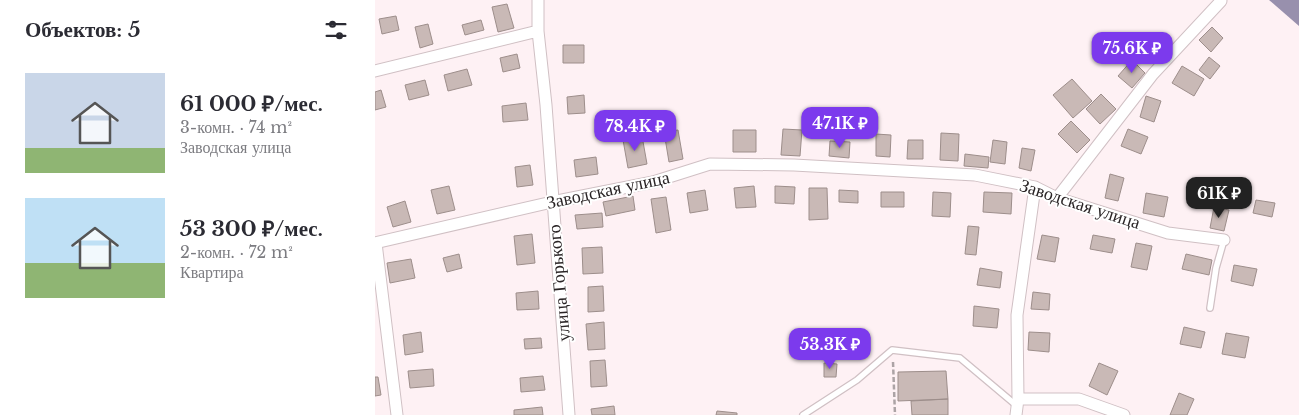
<!DOCTYPE html>
<html lang="ru">
<head>
<meta charset="utf-8">
<style>
  :root { --surface:#fff; --page:#f2f2f3; --text:#2b2b33; --muted:#7c7c81; --accent:#7c3aed }
  body { margin:0; font-family:"Libre Baskerville",serif; background:var(--page); color:var(--text); height:100vh; display:flex; flex-direction:column; font-size:19px; white-space:nowrap }
  * { box-sizing:border-box; margin:0 }
  p { font-size:16px; color:var(--muted) }
  .icon { flex:none; width:28px; height:28px; fill:none; stroke:currentColor; stroke-width:2; stroke-linecap:round; stroke-linejoin:round }
  .map { position:relative; flex:1; overflow:hidden }
  .details { display:flex; flex-direction:column; background:var(--surface); width:375px }
  .details>* { flex:none }
  .price { position:absolute; translate:-50% -42px; padding:0 11px; border-radius:10px; background:var(--accent); color:#fff; font-size:16px; line-height:32px; filter:drop-shadow(0 1px 2px #0008) }
  .price::after { content:''; position:absolute; left:50%; top:30px; width:15px; height:11px; margin-left:-8px; background:inherit; clip-path:polygon(0 0,100% 0,50% 100%) }
  .price.selected { background:#222; color:#fff }
  ul { padding:0; list-style:none }
  li { display:flex; align-items:center; gap:15px; height:125px; padding:0 25px }
  li span { display:grid; place-items:center; flex:none; width:140px; height:100px; border-radius:0px; color:#555 }
  li>.icon { margin-inline-start:auto }
  span .icon { width:60px; height:60px; fill:#fffc; stroke-width:1 }
  li b { font-size:21px }
  h2 { display:flex; justify-content:space-between; align-items:center; height:60px; padding:0 25px; font-size:21px }
  main { display:flex; flex:1; min-height:0 }
  .map>svg:first-child { display:block }
</style>
</head>
<body>
<main>
<section class="details">
<h2>Объектов: 5<svg class="icon" aria-label="filters" viewBox="0 0 24 24"><path d="M4 7h16M4 17h16"/><circle cx="9" cy="7" r="2"/><circle cx="15" cy="17" r="2"/></svg></h2>
<ul>
<li><span style="background:linear-gradient(#c9d6e8 75%,#8fb573 0)"><svg class="icon" aria-label="home" viewBox="0 0 24 24"><path d="M3 11l9-7 9 7M6 9v11h12V9"/></svg></span><div><b>61 000 ₽/мес.</b><p>3-комн. · 74 m²</p><p>Заводская улица</p></div></li>
<li><span style="background:linear-gradient(#bfe0f5 65%,#8fb573 0)"><svg class="icon" aria-label="home" viewBox="0 0 24 24"><path d="M3 11l9-7 9 7M6 9v11h12V9"/></svg></span><div><b>53 300 ₽/мес.</b><p>2-комн. · 72 m²</p><p>Квартира</p></div></li>
</ul>
</section>
<div class="map">
<svg width="924" height="415" viewBox="0 0 924 415">
  <rect width="100%" height="100%" fill="#fef1f4"/>
  <path fill="#9890ad" d="M894 0H924V26Z"/>
  <path fill="#c9b9b6" stroke="#9d8e8b" d="M132 4 139 28 123 32 117 7Z
    M21 16 24 30 7 34 4 19Z
    M106 20 109 30 90 35 87 25Z
    M53 24 58 44 45 48 40 27Z
    M837 27 848 38 836 52 824 40Z
    M188 45H209V63H188Z
    M142 54 145 68 128 72 125 58Z
    M834 57 845 66 835 79 824 70Z
    M757 60 770 73 757 88 743 76Z
    M807 66 829 79 819 96 797 83Z
    M92 69 97 85 73 91 69 75Z
    M697 79 717 101 698 118 678 95Z
    M50 80 54 95 34 100 30 85Z
    M6 90 11 107 0 110V92Z
    M726 94 741 109 725 124 711 109Z
    M209 95 210 113 193 114 192 97Z
    M771 96 786 101 779 122 765 117Z
    M151 103 153 120 128 122 127 106Z
    M696 121 715 140 702 153 683 134Z
    M408 129 427 130 425 156 406 155Z
    M753 129 773 137 766 154 746 146Z
    M303 130 308 159 294 162 289 132Z
    M358 130H381V152H358Z
    M566 133 584 134 583 161 565 160Z
    M501 134 516 135 515 157 501 156Z
    M267 136 272 164 253 168 248 140Z
    M533 140H548V159H532Z
    M618 140 632 142 630 164 615 162Z
    M455 141 475 142 474 158 454 156Z
    M647 148 660 150 656 171 644 168Z
    M590 154 614 157 613 168 589 166Z
    M221 157 223 174 201 177 199 160Z
    M155 165 158 185 142 187 140 167Z
    M735 174 749 178 743 201 730 198Z
    M74 186 80 210 62 214 56 190Z
    M379 186 381 207 361 208 359 188Z
    M400 186 420 187 419 204 400 203Z
    M434 188H452L453 219 434 220Z
    M330 190 333 210 315 213 312 193Z
    M464 190 483 191V203L464 202Z
    M506 192H529V207H506Z
    M558 192 576 193 575 217 557 216Z
    M609 192 637 193 636 214 608 212Z
    M771 193 793 197 789 217 768 213Z
    M258 196 260 210 231 216 228 202Z
    M291 197 296 230 281 233 276 199Z
    M881 200 900 203 897 217 878 213Z
    M30 201 36 222 18 227 12 207Z
    M839 207 854 210 849 231 835 228Z
    M227 213 228 227 202 229 200 215Z
    M593 226 604 227 601 255 590 254Z
    M157 234 160 263 142 265 139 236Z
    M667 235 684 238 680 262 662 259Z
    M718 235 740 239 737 253 715 249Z
    M761 243 777 246 772 270 756 267Z
    M227 247 228 273 208 274 207 248Z
    M84 254 87 268 72 272 68 258Z
    M811 254 837 260 834 275 807 269Z
    M36 259 40 278 15 283 12 263Z
    M859 265 882 269 878 286 856 281Z
    M605 268 627 272 625 288 602 285Z
    M228 286 229 311 213 312V287Z
    M163 291 164 309 142 310 141 293Z
    M658 292 675 294 674 310 656 309Z
    M599 306 624 309 622 328 598 326Z
    M229 322 230 349 213 350 211 324Z
    M809 327 830 332 826 348 805 344Z
    M46 332 48 352 30 355 28 335Z
    M654 332 675 333 674 352 653 350Z
    M851 333 874 337 870 358 847 354Z
    M166 338 167 348 150 349 149 339Z
    M230 360 232 386 216 387 215 361Z
    M449 363 462 364 461 377H449Z
    M724 363 743 371 732 395 714 386Z
    M58 369 59 386 35 388 33 371Z
    M571 371 573 399 523 401V372Z
    M168 376 170 390 146 392 145 378Z
    M0 377H3L6 395 0 396Z
    M804 393 819 399 812 415H795Z
    M573 399V415H537L536 401Z
    M239 406 240 415H217L216 409Z
    M167 407 168 415H139V410Z
    M342 411 362 413V415H341Z"/>
  <g fill="none" stroke-linecap="round" stroke-linejoin="round">
    <defs>
      <path id="lane" d="M835 308 841 268 849 240
        M428 415 482 380 517 350 585 358 642 406"/>
      <path id="street" d="M163 0V31L171 105 194 415
        M0 71 163 31
        M682 198 778 74 846 1
        M0 243 177 202 278 182 335 164 419 165 600 175 660 187 682 198 793 233 849 240
        M1 243 22 415
        M643 399H704L749 415
        M641 415 643 399 642 315 660 187"/>
    </defs>
    <use href="#lane" stroke="#d0c0c4" stroke-width="8"/>
    <use href="#street" stroke="#d0c0c4" stroke-width="13"/>
    <path stroke="#aca3a5" stroke-width="2.5" stroke-dasharray="5 2.5" stroke-linecap="butt" d="M518 362 520 415"/>
    <use href="#lane" stroke="#fff" stroke-width="5.5"/>
    <use href="#street" stroke="#fff" stroke-width="11"/>
  </g>
  <g text-anchor="middle" stroke-width="4" stroke-linejoin="round" paint-order="stroke">
    <g font-size="18" fill="#2a2526" stroke="#fff">
      <text transform="translate(233 190) rotate(-12)" y="6">Заводская улица</text>
      <text transform="translate(705 204) rotate(18)" y="6">Заводская улица</text>
      <text transform="translate(184 283) rotate(-95)" y="6">улица Горького</text>
    </g>
  </g>
</svg>
<b class="price" style="left:757px;top:74px">75.6K ₽</b>
<b class="price" style="left:465px;top:149px">47.1K ₽</b>
<b class="price" style="left:260px;top:152px">78.4K ₽</b>
<b class="price selected" style="left:844px;top:219px">61K ₽</b>
<b class="price" style="left:455px;top:370px">53.3K ₽</b>
</div>
</main>
</body>
</html>
